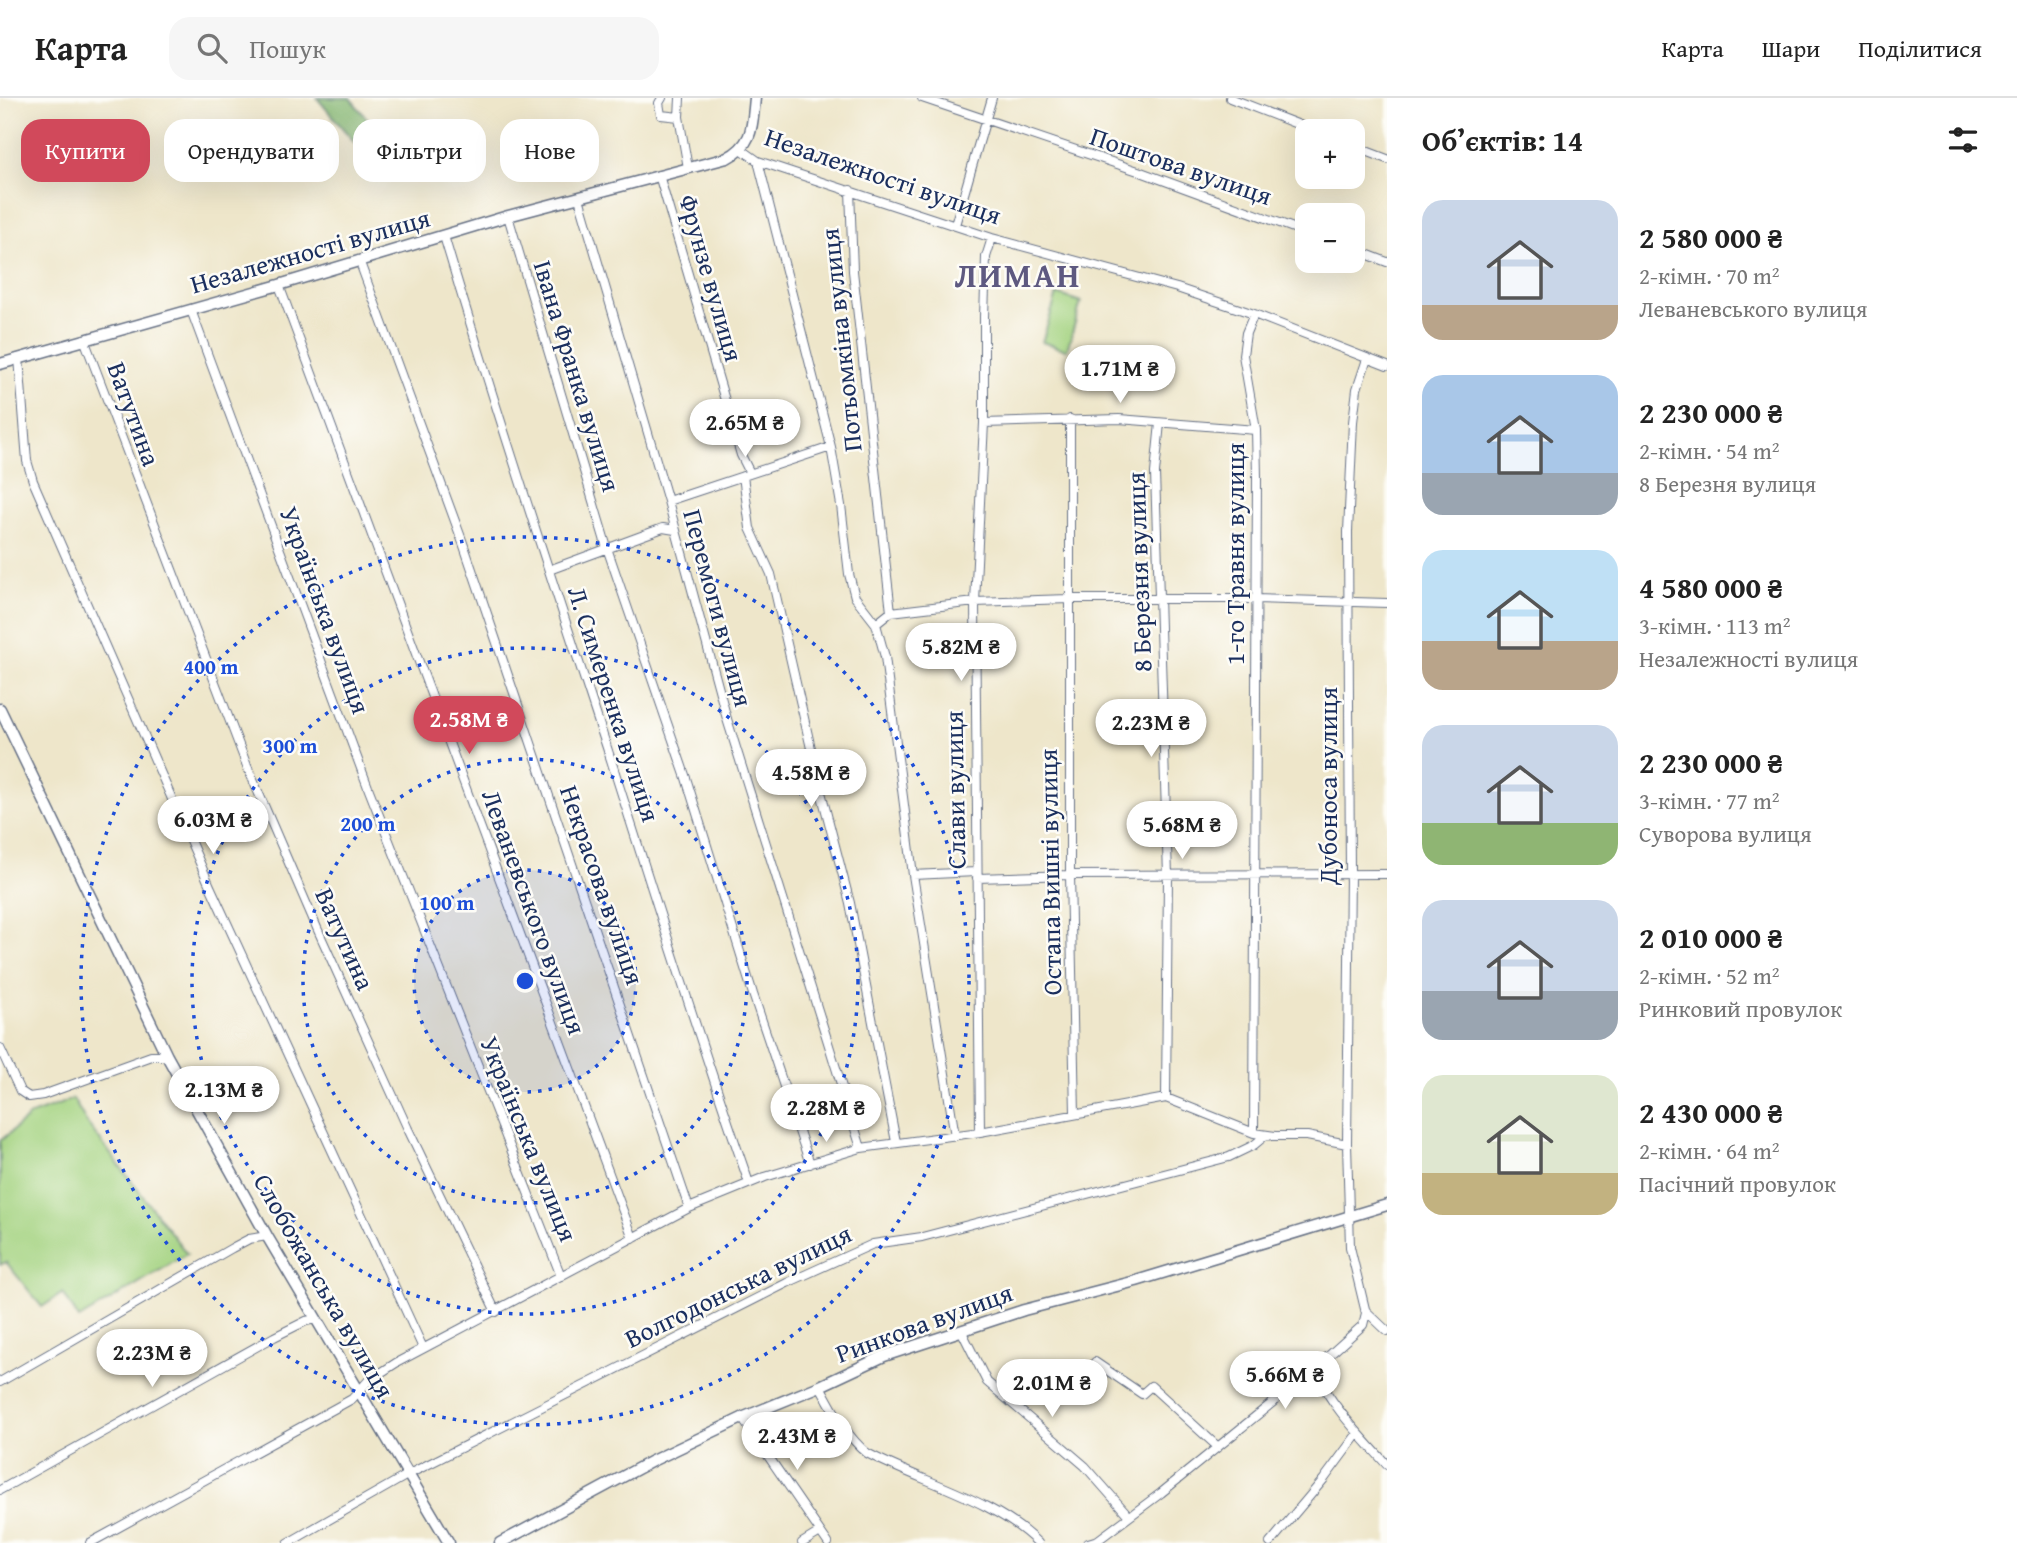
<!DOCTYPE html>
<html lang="uk">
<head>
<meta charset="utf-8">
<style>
  :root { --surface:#fff; --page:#f6f6f6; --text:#222; --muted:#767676; --line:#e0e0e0; --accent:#d1495b }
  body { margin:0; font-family:"Gentium Book Plus",serif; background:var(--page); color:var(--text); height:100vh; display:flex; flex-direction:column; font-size:26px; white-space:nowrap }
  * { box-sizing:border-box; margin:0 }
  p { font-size:23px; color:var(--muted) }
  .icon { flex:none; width:38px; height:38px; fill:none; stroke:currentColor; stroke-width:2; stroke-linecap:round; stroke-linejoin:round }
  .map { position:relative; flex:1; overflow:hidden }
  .sheet { display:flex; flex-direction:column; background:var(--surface); width:630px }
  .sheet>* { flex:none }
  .top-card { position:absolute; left:21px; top:21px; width:665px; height:63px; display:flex; gap:14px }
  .controls { position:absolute; left:1295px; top:21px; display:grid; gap:14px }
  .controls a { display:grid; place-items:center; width:70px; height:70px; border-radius:14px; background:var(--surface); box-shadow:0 7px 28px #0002; font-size:35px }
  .price { position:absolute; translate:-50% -60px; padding:0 16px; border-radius:24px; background:#fff; color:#222; font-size:23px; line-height:46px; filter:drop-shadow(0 2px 4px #0008) }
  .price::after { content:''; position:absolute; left:50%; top:42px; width:21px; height:16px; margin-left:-10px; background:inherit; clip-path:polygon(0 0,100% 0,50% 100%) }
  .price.active { background:var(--accent); color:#fff }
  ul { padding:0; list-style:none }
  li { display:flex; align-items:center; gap:21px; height:175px; padding:0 35px }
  li span { display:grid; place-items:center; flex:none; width:196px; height:140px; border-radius:21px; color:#555 }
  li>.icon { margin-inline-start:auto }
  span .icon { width:84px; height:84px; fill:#fffc; stroke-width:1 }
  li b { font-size:30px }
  h2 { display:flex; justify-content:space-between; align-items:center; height:84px; padding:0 35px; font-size:30px }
  .tag { padding:0 24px; border-radius:21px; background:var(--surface); box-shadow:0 7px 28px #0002; font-size:24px; line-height:63px }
  .tag.active { background:var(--accent); color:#fff }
  header { display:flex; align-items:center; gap:42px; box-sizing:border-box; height:98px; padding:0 35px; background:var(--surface); border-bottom:2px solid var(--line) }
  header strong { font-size:33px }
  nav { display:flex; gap:38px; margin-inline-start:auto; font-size:24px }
  .search { width:490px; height:63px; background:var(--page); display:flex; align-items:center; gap:18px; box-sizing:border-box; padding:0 24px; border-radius:21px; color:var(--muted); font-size:26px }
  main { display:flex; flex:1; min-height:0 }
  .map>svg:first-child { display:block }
</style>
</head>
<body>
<header>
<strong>Карта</strong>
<div class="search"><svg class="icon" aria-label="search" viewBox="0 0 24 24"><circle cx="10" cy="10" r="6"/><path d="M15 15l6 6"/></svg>Пошук</div>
<nav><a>Карта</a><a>Шари</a><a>Поділитися</a></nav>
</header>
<main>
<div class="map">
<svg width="1387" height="1445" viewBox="0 0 1387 1445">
  <rect width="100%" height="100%" fill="#fdfcf7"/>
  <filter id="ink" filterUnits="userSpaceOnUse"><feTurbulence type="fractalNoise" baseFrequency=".0143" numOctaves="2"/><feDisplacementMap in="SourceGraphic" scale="14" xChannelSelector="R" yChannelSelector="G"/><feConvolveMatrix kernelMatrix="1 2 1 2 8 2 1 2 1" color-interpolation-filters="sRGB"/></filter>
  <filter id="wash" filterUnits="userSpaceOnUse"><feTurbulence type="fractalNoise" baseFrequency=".00686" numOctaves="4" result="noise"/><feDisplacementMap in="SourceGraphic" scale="28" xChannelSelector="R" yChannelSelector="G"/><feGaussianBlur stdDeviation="1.57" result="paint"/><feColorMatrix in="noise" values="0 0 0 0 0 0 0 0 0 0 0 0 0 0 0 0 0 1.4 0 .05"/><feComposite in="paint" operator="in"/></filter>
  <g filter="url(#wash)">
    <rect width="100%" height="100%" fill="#eee6ca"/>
    <path fill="#a4d381" stroke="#608170" stroke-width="2" d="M1057 196 1081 204 1067 252 1042 244Z
      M73 1001 87 1025 187 1156 79 1221 63 1195 42 1209 6 1164 0 1167V1043L31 1017Z"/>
    <path fill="#83b56f" stroke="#4f7266" stroke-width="2" d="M317 0H350L392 50C396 62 405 68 407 80L401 81 380 66 372 65Z"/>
  </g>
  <g filter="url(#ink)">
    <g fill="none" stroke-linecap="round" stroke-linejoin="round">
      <defs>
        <path id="minor" d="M662 0 659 5 661 17 679 19
          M680 0 679 19 688 70
          M922 0 1138 73 1307 135
          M1230 0 1315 33
          M1353 48 1387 61
          M741 51 758 63 992 140 1177 190 1254 216 1387 268
          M758 63 831 349 841 407 849 476 855 499 876 526 885 559 913 777 955 1038
          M659 77 741 357 750 375
          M850 92 853 173 891 514
          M579 100 668 403 727 621 861 1050
          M508 118 607 450 686 680 753 896 810 1066
          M955 127 992 0
          M444 138C496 314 554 488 611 662 656 804 700 945 749 1085
          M1353 151 1387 164
          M359 162 463 445 689 1110
          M279 187 633 1140
          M191 212 369 692 561 1178
          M1254 216 1246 235 1243 257 1256 332 1257 379 1254 1035
          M84 241 247 668 317 830 408 1031 496 1214
          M19 260 27 363 33 383 210 788 423 1250
          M1070 321V777L1075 1016
          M984 325 1119 321 1256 332
          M1160 325 1155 375 1168 778 1166 1000
          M743 378 750 430 771 476 821 694 850 805 896 1044
          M668 403 831 349
          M549 472 663 430 675 432
          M876 526 891 514 975 504 1069 501H1256L1387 505
          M913 777 976 774
          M977 780 1070 777 1387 776
          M0 950 20 993 29 999 43 997 151 958H167
          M980 1034 975 504 984 325V219L986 159 992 140
          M1365 1212 1387 1233
          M961 1232 987 1284 1085 1368 1129 1418
          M1095 1264 1142 1296 1151 1288 1218 1349
          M1314 1271C1330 1307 1361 1338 1387 1367
          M0 1284 232 1150 249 1141 267 1138
          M820 1288C834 1313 845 1337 867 1355 921 1384 994 1401 1038 1445
          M742 1320 828 1445
          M0 1392 274 1239 306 1223 316 1221
          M90 1445 352 1301 368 1283 396 1265 689 1110 765 1079 861 1050 980 1034 1166 1000 1254 1035 1275 1038H1307L1347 1046
          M288 1445 409 1376 787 1185 873 1146 922 1139 1229 1059 1254 1047 1266 1037
          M802 1445 820 1434
          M1088 1445 1098 1442 1161 1395 1314 1271 1363 1227 1366 1215 1350 1149 1347 1046 1350 775 1348 434 1353 324 1357 291 1367 261
          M1270 1445 1324 1381 1358 1335"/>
        <path id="secondary" d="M0 266 279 187 508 118 727 60C754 46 752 27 755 0
          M0 611 167 958 267 1138 449 1445
          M500 1445 652 1363 742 1320 820 1288 884 1258 1024 1212 1136 1183 1387 1107"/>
      </defs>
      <use href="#minor" stroke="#656f84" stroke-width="10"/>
      <use href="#secondary" stroke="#656f84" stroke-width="13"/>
      <use href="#minor" stroke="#fff" stroke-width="8"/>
      <use href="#secondary" stroke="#fff" stroke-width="10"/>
    </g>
  </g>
  <circle cx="525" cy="883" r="111" fill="#1d4ed8" fill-opacity=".12"/>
  <g fill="none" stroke="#1d4ed8" stroke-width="3.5" stroke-dasharray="3.5 7">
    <circle cx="525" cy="883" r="111"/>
    <circle cx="525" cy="883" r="222"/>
    <circle cx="525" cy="883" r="333"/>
    <circle cx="525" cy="883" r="444"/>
  </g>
  <g text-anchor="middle" stroke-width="5" stroke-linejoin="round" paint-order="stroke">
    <g font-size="26" fill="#1b2f5e" stroke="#fdfcf7">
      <text transform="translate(1181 68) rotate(19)" y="9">Поштова вулиця</text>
      <text transform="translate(883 78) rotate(19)" y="9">Незалежності вулиця</text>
      <text transform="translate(310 153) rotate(-16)" y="9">Незалежності вулиця</text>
      <text transform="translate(711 180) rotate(74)" y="9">Фрунзе вулиця</text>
      <text transform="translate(841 242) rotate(-96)" y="9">Потьомкіна вулиця</text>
      <text transform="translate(577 278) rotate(73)" y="9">Івана Франка вулиця</text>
      <text transform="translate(134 316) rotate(70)" y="9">Ватутина</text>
      <text transform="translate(1235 456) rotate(-90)" y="9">1-го Травня вулиця</text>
      <text transform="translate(1139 474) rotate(-92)" y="9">8 Березня вулиця</text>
      <text transform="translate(718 510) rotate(75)" y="9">Перемоги вулиця</text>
      <text transform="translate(325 512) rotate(70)" y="9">Українська вулиця</text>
      <text transform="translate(614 606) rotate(72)" y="9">Л. Симеренка вулиця</text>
      <text transform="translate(1328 688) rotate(-90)" y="9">Дубоноса вулиця</text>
      <text transform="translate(955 692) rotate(-91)" y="9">Слави вулиця</text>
      <text transform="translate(1050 774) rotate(-91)" y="9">Остапа Вишні вулиця</text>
      <text transform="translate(602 787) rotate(71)" y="9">Некрасова вулиця</text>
      <text transform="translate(534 814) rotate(70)" y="9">Леваневського вулиця</text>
      <text transform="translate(345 841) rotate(66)" y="9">Ватутина</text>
      <text transform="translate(529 1041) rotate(68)" y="9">Українська вулиця</text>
      <text transform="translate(324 1188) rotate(60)" y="9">Слобожанська вулиця</text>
      <text transform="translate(738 1188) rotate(-26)" y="9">Волгодонська вулиця</text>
      <text transform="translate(924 1225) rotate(-20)" y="9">Ринкова вулиця</text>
    </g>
    <g font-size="33" font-weight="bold" letter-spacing="2" fill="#5e5980" stroke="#fdfcf7">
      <text x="1018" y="189">ЛИМАН</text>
    </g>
  </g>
  <circle cx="525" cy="883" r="10" fill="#1d4ed8" stroke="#fdfcf7" stroke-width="3.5"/>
  <g font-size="21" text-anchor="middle" font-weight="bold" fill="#1d4ed8" stroke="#fdfcf7" stroke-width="5" stroke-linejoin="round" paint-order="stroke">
    <text x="211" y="576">400 m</text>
    <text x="290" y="655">300 m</text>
    <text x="368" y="733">200 m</text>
    <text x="447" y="812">100 m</text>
  </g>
</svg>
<div class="controls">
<a>+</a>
<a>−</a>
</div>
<b class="price" style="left:1120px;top:307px">1.71M ₴</b>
<b class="price" style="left:745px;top:361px">2.65M ₴</b>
<b class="price" style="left:961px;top:585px">5.82M ₴</b>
<b class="price active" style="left:469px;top:658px">2.58M ₴</b>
<b class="price" style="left:1151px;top:661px">2.23M ₴</b>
<b class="price" style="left:811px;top:711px">4.58M ₴</b>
<b class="price" style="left:213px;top:758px">6.03M ₴</b>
<b class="price" style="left:1182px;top:763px">5.68M ₴</b>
<b class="price" style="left:224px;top:1028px">2.13M ₴</b>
<b class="price" style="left:826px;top:1046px">2.28M ₴</b>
<b class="price" style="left:152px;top:1291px">2.23M ₴</b>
<b class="price" style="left:1285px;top:1313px">5.66M ₴</b>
<b class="price" style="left:1052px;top:1321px">2.01M ₴</b>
<b class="price" style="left:797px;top:1374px">2.43M ₴</b>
<div class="top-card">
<a class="tag active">Купити</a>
<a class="tag">Орендувати</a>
<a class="tag">Фільтри</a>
<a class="tag">Нове</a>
</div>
</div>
<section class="sheet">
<h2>Об’єктів: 14<svg class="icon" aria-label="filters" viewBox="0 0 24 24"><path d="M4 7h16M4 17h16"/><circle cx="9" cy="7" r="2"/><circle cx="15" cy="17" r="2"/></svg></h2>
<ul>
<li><span style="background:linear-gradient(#c9d6e8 75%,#b9a48a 0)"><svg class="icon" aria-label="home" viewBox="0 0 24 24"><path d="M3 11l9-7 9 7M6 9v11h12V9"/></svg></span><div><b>2 580 000 ₴</b><p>2-кімн. · 70 m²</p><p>Леваневського вулиця</p></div></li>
<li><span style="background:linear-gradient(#a9c7e8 70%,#9aa5b1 0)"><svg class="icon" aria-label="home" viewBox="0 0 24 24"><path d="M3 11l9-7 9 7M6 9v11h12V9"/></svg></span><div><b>2 230 000 ₴</b><p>2-кімн. · 54 m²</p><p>8 Березня вулиця</p></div></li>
<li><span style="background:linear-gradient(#bfe0f5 65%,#b9a48a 0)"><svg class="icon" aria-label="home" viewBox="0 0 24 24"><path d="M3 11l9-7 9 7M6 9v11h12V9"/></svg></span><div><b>4 580 000 ₴</b><p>3-кімн. · 113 m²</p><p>Незалежності вулиця</p></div></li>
<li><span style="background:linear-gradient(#c9d6e8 70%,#8fb573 0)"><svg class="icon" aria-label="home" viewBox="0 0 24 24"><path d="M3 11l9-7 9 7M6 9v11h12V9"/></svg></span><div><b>2 230 000 ₴</b><p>3-кімн. · 77 m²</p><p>Суворова вулиця</p></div></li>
<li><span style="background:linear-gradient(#c9d6e8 65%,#9aa5b1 0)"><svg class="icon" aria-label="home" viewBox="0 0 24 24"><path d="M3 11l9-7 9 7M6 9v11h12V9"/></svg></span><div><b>2 010 000 ₴</b><p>2-кімн. · 52 m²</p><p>Ринковий провулок</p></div></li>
<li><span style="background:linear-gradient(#dfe7d0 70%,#c2b280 0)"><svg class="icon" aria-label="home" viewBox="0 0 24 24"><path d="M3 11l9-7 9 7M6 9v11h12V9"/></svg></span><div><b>2 430 000 ₴</b><p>2-кімн. · 64 m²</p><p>Пасічний провулок</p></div></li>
</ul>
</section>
</main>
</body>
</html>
